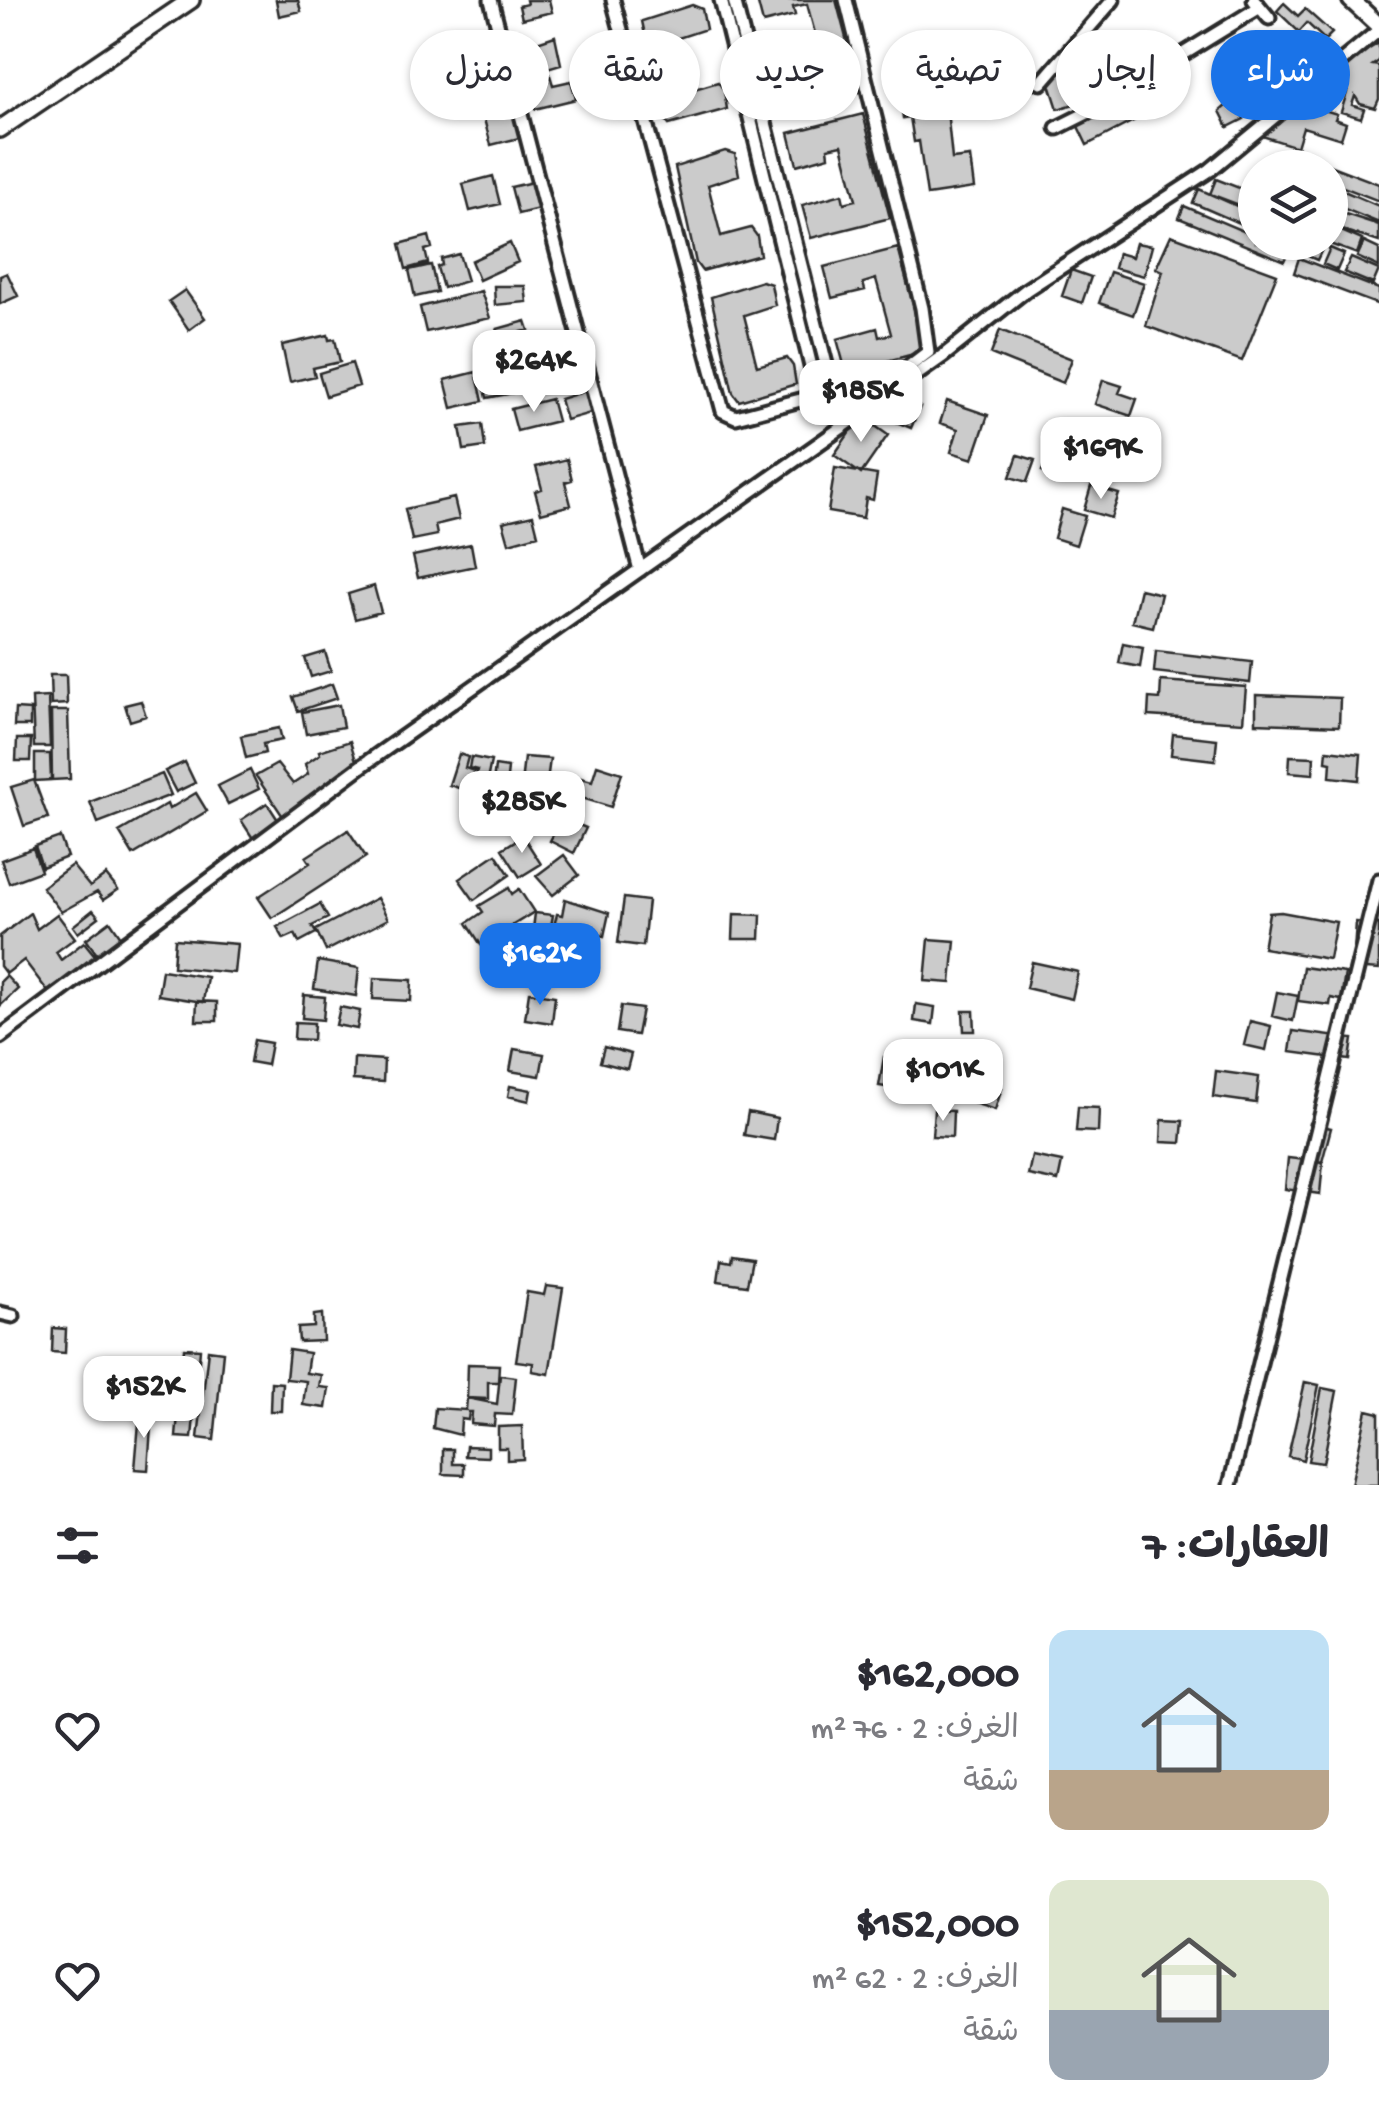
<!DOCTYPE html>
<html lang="ar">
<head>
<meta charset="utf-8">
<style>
  :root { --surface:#fff; --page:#f2f2f3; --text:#2b2b33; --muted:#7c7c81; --accent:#1a73e8 }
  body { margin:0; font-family:"Gochi Hand","Playpen Sans Arabic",sans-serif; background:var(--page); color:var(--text); direction:rtl; height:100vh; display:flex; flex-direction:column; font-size:38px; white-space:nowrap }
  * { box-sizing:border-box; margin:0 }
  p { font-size:32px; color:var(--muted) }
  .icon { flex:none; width:55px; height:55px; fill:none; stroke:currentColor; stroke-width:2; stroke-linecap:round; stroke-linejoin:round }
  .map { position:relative; height:1485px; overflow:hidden; direction:ltr }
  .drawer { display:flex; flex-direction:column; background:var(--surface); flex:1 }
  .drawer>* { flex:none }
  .banner { position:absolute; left:30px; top:30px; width:1320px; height:90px; direction:rtl; display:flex; gap:20px }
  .tools { position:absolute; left:1238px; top:150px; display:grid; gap:20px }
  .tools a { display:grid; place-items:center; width:110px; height:110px; border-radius:50%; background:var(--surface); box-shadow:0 2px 8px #0004; font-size:50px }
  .price { position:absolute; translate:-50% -85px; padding:0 22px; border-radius:20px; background:#fff; color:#222; font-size:32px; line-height:65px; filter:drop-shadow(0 2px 5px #0008) }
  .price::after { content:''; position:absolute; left:50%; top:60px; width:30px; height:22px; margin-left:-15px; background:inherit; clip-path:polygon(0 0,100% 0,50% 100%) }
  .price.current { background:var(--accent); color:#fff }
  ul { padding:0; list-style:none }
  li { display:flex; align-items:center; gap:30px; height:250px; padding:0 50px }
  li span { display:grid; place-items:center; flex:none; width:280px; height:200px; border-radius:20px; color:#555 }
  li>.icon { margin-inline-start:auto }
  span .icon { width:120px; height:120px; fill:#fffc; stroke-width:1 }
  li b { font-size:42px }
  h2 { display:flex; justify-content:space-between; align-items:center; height:120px; padding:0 50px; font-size:42px }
  .tag { padding:0 35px; border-radius:45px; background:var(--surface); box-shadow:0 2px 8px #0004; font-size:35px; line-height:90px }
  .tag.current { background:var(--accent); color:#fff }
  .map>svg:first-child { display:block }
</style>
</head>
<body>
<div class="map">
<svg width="1379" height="1485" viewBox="0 0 1379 1485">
  <rect width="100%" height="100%" fill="#fff"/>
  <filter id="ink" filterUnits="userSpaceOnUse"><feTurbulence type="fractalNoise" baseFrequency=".01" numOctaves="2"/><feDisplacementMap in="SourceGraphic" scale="20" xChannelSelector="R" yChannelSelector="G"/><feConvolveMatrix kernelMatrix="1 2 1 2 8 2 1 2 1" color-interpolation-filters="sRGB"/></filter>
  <g filter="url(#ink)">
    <path fill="#cbcbcb" stroke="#2b2b2b" stroke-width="2.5" d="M276 0H298L301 11 279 16Z
      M526 0H549L552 12 522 19 519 6 527 4Z
      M757 0H836L856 76 777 97 768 63 808 53 810 62 822 59 807 4 793 7 795 15 763 23Z
      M1284 3 1298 16 1305 9 1332 33 1325 40 1307 23 1299 32 1277 11Z
      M692 5 702 9 706 29 675 39 688 91 718 82 724 90 727 109 669 125 663 117 642 21Z
      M555 36 561 64 534 72 529 57 534 56 531 44Z
      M1273 42 1277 48 1285 44 1306 82 1281 95 1275 83 1267 87 1251 57 1262 51 1265 57 1270 54 1266 47Z
      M1379 43V61L1373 65 1379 66V99L1375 108 1360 104 1355 96 1352 105 1364 109 1361 118 1341 112 1348 89 1342 87 1329 95 1315 91 1311 84Z
      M453 48 462 76 432 85 423 58Z
      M1084 52 1092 77 1098 75 1104 95 1058 109 1047 75 1063 70 1065 78 1069 77 1067 71 1074 68 1071 56Z
      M1254 65 1265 86 1257 90 1246 69Z
      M550 75 553 85 571 81 576 99 535 109 528 80Z
      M519 80 526 107 516 109 523 137 491 145 484 119 494 117 487 88Z
      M954 82 958 109 947 110 952 159 970 157 974 188 927 195 919 141 914 142 910 117 903 118 899 90Z
      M473 83 480 105 446 115 440 93Z
      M1139 86 1142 92 1155 86 1164 105 1087 145 1074 118Z
      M1286 98 1337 114 1335 119 1346 123 1341 139 1303 127 1297 147 1262 136 1267 120 1279 123Z
      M1234 99 1244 119 1228 127 1220 111Z
      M863 114 890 218 811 238 802 205 842 194 844 203 856 200 842 145 828 148 829 156 797 165 789 133Z
      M725 151 735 154 739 175 708 185 721 236 751 228 757 236 760 255 702 271 696 263 675 167Z
      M1321 162 1379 184V201L1330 182V168H1319Z
      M493 176 500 204 470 211 463 184Z
      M1216 179 1255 194V211L1210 194Z
      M541 180 547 207 518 214 511 187Z
      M1330 185 1379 206V223L1330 203Z
      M1199 189 1255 214V230L1193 203Z
      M1184 206 1255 236V242H1271L1289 250 1284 261 1179 218Z
      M1330 209 1379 225V242L1330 226Z
      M1330 226 1362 240 1357 254 1324 242H1330Z
      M1171 235 1277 274 1242 361 1146 326 1163 271 1156 268Z
      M429 236 432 248 425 250 428 263 406 269 400 244Z
      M1307 242 1324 245 1317 260 1303 254Z
      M1364 242 1379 249V267L1357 257Z
      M510 243 518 262 479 280 471 261Z
      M1136 243 1152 246 1144 276 1114 268 1118 253 1132 257Z
      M898 248 925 351 846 372 837 339 877 328 879 337 891 334 876 279 863 283 865 290 832 298 824 267Z
      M1330 248 1344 254 1337 270 1323 264Z
      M459 254 467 281 443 288 437 267 442 265 441 259Z
      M1299 258 1379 289V305L1294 273Z
      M1351 258 1379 270 1373 284 1344 272Z
      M431 265 437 292 415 297 409 270Z
      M1071 270 1091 277 1082 303 1062 296Z
      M1110 272 1144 283 1133 315 1099 303Z
      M7 273 18 296 0 304V276Z
      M762 281 771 284 775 305 744 315 757 366 787 358 793 366 796 384 739 401 733 393 711 297Z
      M494 286H525L527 302 495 305Z
      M185 290 205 318 189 330 169 301Z
      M481 291 490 318 426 332 420 307Z
      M526 321 529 330 500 338 497 329Z
      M1000 330 1072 359 1063 383 991 354Z
      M328 335 329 340 335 339 340 362 313 368 315 376 290 382 282 345Z
      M539 337 542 354 525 357 527 368 514 371 518 392 487 398 481 369 515 363 511 342Z
      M576 354 582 375 551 383 546 362Z
      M352 363 359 386 326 396 319 373Z
      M476 372 483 401 452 408 445 380Z
      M1103 380 1122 386 1119 393 1137 399 1131 416 1095 404Z
      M592 389 598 411 566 420 560 399Z
      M896 397 920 407 911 428 887 418Z
      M551 399 557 421 517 431 511 409Z
      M947 401 988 415 973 459 951 452 958 429 940 423Z
      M861 416 888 435 861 474 834 455Z
      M482 424 485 447 464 450 460 427Z
      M1051 451 1079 462 1071 483 1042 471Z
      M1018 455 1035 460 1027 482 1010 477Z
      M567 459 572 480 565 482 571 505 541 513 535 491 542 489 536 467Z
      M835 468 877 475 873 500 866 498 863 518 828 512Z
      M1091 486 1119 494 1111 518 1084 510Z
      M454 498 459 519 435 525 437 535 412 540 405 509Z
      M1062 509 1085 516 1076 545 1054 538Z
      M533 515 538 535 509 543 503 522Z
      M471 544 475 566 418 578 413 556Z
      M374 586 381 612 355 619 348 594Z
      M1140 589 1161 594 1153 627 1132 622Z
      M1123 643 1143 647 1140 667 1119 663Z
      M1156 651 1252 662 1250 683 1154 672Z
      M325 652 331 671 311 677 305 658Z
      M50 675H66L67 704 51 705Z
      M1161 681 1246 687 1243 722 1148 716 1149 698 1160 699Z
      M332 684 337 698 298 711 293 697Z
      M1256 695 1340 698 1339 726 1256 723Z
      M48 697 50 747H34L32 698Z
      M141 701 146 716 130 721 125 705Z
      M339 705 343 727 306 734 302 712Z
      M15 709 30 710V726H14Z
      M51 711H68L70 779 52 780Z
      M279 728 282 740 263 744 265 753 246 758 241 736Z
      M1173 734 1217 739 1215 760 1171 755Z
      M17 739H31L30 761H16Z
      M350 741 357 764 284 818 256 776 277 764 293 784 308 774 305 764 320 754 319 751Z
      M1327 750 1361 754 1359 780 1330 777 1331 762 1326 761Z
      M35 754H50L51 780 35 781Z
      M459 754 468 757 465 768 474 771 468 791 449 785Z
      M1290 756 1314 757 1313 774 1289 772Z
      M471 757 491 761 485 790 474 788 477 770 469 768Z
      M524 757 550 759 545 796 520 793Z
      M185 762 195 783 176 792 165 771Z
      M597 765 622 773 611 807 575 796 581 778 592 781Z
      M495 766 508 768 503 816 490 814 488 783 493 784Z
      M250 770 259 789 228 804 218 786Z
      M162 774 171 795 98 823 90 802Z
      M34 780 48 818 24 826 11 787Z
      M196 793 207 811 133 855 119 832 167 804 169 809Z
      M267 803 280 823 254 840 241 820Z
      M565 810 577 816 574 823 586 828 574 853 550 841Z
      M348 830 366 857 272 918 258 897 310 863 306 857Z
      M523 836 541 864 520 877 502 849Z
      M60 837 67 857 42 867 35 846Z
      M33 848 41 871 9 883 1 860Z
      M496 854 510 875 474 900 459 879Z
      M564 855 579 875 553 895 536 876Z
      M72 865 90 887 106 875 118 890 103 900 97 892 61 912 42 887Z
      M509 888 512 894 519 889 534 912 481 945 467 923 483 912 479 906Z
      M377 898 388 919 326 951 316 930Z
      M624 898 648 901 643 946 618 943Z
      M565 899 609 913 604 936 554 926 557 914 562 915Z
      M320 904 328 918 312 926 316 933 299 942 295 934 284 939 277 927Z
      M93 910 99 917 78 933 73 926Z
      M1281 912 1336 922 1329 959 1263 948 1269 913Z
      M30 913 37 929 57 914 75 938 56 952 61 960 84 942 97 958 49 993 24 960 6 974 0 966V936Z
      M535 913 553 915 550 932 533 929Z
      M734 914 761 915 760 939H733Z
      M110 921 123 940 99 957 86 939Z
      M1356 922 1379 924V970L1353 968Z
      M175 939 237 944 234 973 173 967Z
      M929 939 955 941 951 983 925 981Z
      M318 961 359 968 356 996 314 989Z
      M1032 962 1078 972 1072 999 1026 988Z
      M1303 967 1345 973 1341 1000 1331 998 1330 1005 1298 1001Z
      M162 970 207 977 203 1002 158 995Z
      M6 976 18 989 0 1006V982Z
      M374 978 412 980 411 1001 373 999Z
      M529 992 555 996 552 1023 525 1019Z
      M1277 992 1298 996 1293 1021 1272 1016Z
      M304 995 325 997 323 1020 302 1018Z
      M197 1001 217 1002V1021H196Z
      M916 1004 935 1007 933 1024 914 1021Z
      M621 1006 642 1009 637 1035 617 1032Z
      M340 1007 360 1011 357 1029 336 1025Z
      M963 1011H974L975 1031H964Z
      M1250 1021 1271 1026 1266 1050 1244 1045Z
      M295 1022 314 1023 313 1040 294 1039Z
      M1293 1031 1353 1039 1350 1060 1290 1052Z
      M254 1040 271 1043 267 1065 250 1062Z
      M604 1047 631 1054 627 1069 600 1062Z
      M514 1049 544 1054 540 1076 510 1071Z
      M884 1057 904 1061 899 1089 879 1086Z
      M354 1058 384 1060 383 1082 353 1080Z
      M1216 1071 1259 1077 1256 1103 1213 1097Z
      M982 1082 1002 1088 995 1110 964 1100 969 1084 980 1087Z
      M510 1086 531 1090 529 1101 508 1096Z
      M1078 1107 1099 1108 1098 1132 1076 1131Z
      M934 1110 953 1111 952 1137 932 1136Z
      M748 1112 777 1118 774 1140 744 1135Z
      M1162 1120 1183 1121 1181 1143 1161 1142Z
      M1310 1123 1331 1128 1322 1162 1302 1157Z
      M1032 1156 1062 1162 1058 1181 1028 1175Z
      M1288 1158 1323 1162 1320 1194 1285 1189Z
      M732 1256 752 1259 747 1285 718 1281 721 1260 731 1262Z
      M546 1286 563 1288 549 1374 532 1371 533 1363 516 1361 527 1292 544 1295Z
      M322 1314 323 1341 299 1342 298 1328 314 1327V1315Z
      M53 1328 66 1329 65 1353 52 1352Z
      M184 1348 200 1349 192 1438 176 1437Z
      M208 1350 223 1352 214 1440 198 1438Z
      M289 1350 309 1353 306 1373 321 1375 319 1387 329 1388 326 1408 303 1405 306 1381 286 1379Z
      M468 1364 499 1365 498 1382H488V1399L467 1398Z
      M500 1375 516 1377 512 1415 495 1414 494 1426 471 1424 472 1412H469L468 1420 461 1419 460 1435 433 1428 435 1408 466 1410 467 1398 497 1404Z
      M271 1382 282 1383 281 1411H270Z
      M1305 1382 1319 1385 1303 1460 1288 1456Z
      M1322 1388 1337 1391 1323 1463 1308 1461Z
      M1367 1410 1379 1413V1485H1351Z
      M140 1411 152 1412 148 1470 135 1469Z
      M522 1426 523 1459 507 1460V1448H498V1427Z
      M466 1446 488 1447V1457L465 1456Z
      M443 1449H453V1464H464V1475L443 1474Z"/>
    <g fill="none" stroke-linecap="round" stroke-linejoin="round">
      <defs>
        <path id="minor" d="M491 0 640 570
          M613 0 723 411 736 417 808 398 817 391 721 0
          M734 0 829 376 840 384 907 368 928 352 922 308 846 0
          M1254 0 1269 18
          M1041 83 1113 0
          M1057 128 1087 113 1260 7
          M0 1037 363 765 943 356 1026 290 1210 170 1379 30
          M0 1313 13 1316
          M1230 1485 1379 880"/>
        <path id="secondary" d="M1351 0 1379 26
          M0 129 191 0"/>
      </defs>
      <use href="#minor" stroke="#2b2b2b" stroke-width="19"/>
      <use href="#secondary" stroke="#2b2b2b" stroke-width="22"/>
      <use href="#minor" stroke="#fff" stroke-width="11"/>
      <use href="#secondary" stroke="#fff" stroke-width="15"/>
    </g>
  </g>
</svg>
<div class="tools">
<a><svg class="icon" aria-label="layers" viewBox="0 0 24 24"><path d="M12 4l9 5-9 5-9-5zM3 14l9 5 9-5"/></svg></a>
</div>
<b class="price" style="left:534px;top:415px">$264K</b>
<b class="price" style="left:861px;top:445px">$185K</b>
<b class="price" style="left:1101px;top:502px">$169K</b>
<b class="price" style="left:522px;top:856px">$285K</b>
<b class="price current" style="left:540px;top:1008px">$162K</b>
<b class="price" style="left:943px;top:1124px">$101K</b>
<b class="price" style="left:144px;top:1441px">$152K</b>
<div class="banner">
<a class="tag current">شراء</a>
<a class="tag">إيجار</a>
<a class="tag">تصفية</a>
<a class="tag">جديد</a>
<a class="tag">شقة</a>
<a class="tag">منزل</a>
</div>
</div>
<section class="drawer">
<h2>العقارات: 7<svg class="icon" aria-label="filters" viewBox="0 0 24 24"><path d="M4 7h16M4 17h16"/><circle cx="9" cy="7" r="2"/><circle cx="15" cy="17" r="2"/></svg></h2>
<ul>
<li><span style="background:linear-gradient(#bfe0f5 70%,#b9a48a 0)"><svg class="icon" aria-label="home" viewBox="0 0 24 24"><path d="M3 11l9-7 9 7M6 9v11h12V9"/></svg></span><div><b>$162,000</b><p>الغرف: 2 · 76 m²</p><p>شقة</p></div><svg class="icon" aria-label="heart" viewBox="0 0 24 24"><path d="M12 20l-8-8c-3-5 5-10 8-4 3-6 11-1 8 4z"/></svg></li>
<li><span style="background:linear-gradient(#dfe7d0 65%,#9aa5b1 0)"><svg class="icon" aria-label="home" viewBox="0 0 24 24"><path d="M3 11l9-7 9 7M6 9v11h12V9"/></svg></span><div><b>$152,000</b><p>الغرف: 2 · 62 m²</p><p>شقة</p></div><svg class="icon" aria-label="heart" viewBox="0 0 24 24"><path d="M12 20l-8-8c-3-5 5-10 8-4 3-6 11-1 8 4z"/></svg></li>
</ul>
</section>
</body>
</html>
